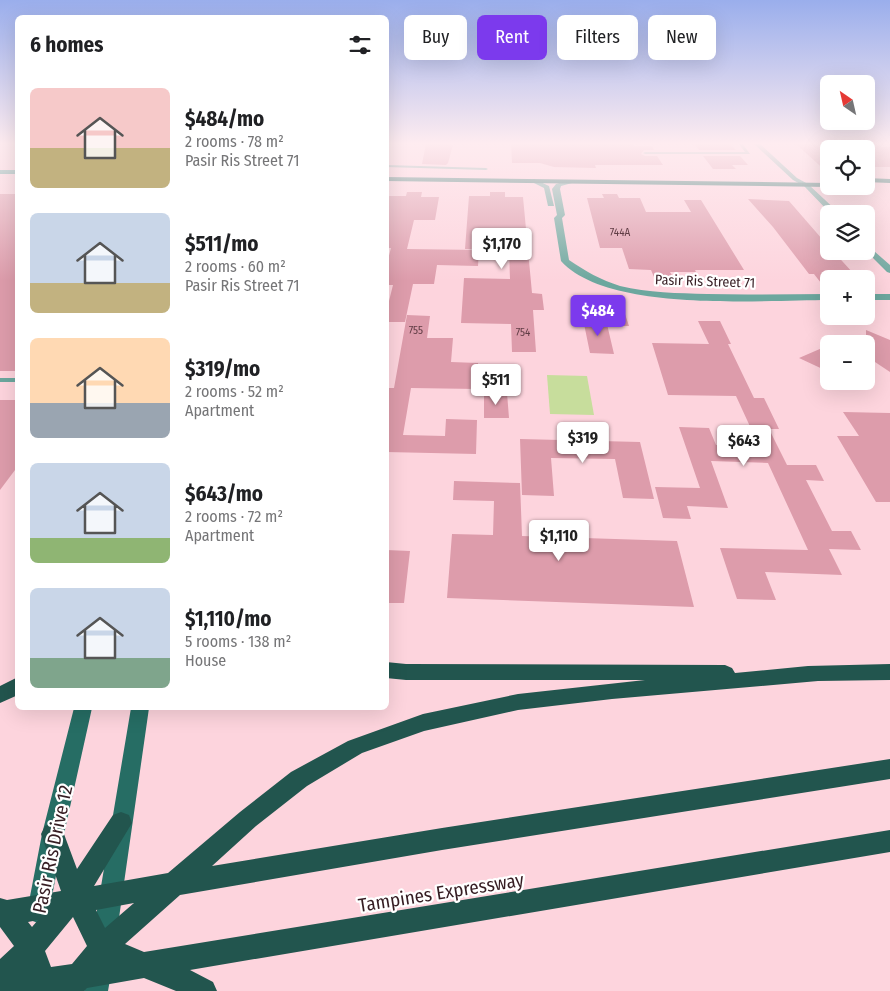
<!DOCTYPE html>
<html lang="en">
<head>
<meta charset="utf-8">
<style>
  :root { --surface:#fff; --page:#f6f6f6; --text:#202124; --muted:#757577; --accent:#7c3aed }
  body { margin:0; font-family:"Fira Sans Condensed",sans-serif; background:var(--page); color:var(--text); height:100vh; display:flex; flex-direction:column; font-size:19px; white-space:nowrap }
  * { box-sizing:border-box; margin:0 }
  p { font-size:16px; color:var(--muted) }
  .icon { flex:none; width:28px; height:28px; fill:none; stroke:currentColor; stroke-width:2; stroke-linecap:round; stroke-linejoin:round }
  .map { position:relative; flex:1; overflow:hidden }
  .side { position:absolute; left:15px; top:15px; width:374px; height:695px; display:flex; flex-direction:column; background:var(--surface); border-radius:8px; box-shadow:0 5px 20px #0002 }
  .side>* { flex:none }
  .banner { position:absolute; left:404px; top:15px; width:411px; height:45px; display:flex; gap:10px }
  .needle { width:32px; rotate:326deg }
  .controls { position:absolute; left:820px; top:75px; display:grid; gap:10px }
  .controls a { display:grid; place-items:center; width:55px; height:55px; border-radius:8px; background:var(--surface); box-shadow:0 5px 20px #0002; font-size:25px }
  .price { position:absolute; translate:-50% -42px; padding:0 11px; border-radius:5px; background:#fff; color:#222; font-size:16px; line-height:32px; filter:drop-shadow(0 1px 2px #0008) }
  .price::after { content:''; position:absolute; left:50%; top:30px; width:15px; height:11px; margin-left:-8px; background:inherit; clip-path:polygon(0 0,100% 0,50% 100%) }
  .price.on { background:var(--accent); color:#fff }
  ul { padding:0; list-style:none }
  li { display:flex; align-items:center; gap:15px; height:125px; padding:0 15px }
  li span { display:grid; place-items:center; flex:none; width:140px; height:100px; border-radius:8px; color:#555 }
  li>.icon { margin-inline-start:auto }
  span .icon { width:60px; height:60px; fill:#fffc; stroke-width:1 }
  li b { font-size:21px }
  h2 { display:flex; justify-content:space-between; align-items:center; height:60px; padding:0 15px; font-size:21px }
  .pill { padding:0 18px; border-radius:8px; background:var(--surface); box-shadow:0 5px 20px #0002; font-size:18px; line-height:45px }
  .pill.on { background:var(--accent); color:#fff }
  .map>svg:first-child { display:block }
</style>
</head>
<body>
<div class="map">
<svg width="890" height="991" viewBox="0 0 890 991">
  <rect width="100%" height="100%" fill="#fdd4dd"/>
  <path fill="#c7dd9c" d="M547 375 587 376 594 415 550 414Z"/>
  <path fill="#dd9cab" d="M429 143 453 145 448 163 446 165 422 164 426 144Z
    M511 143H632L634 146H652L654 150H644L641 154 645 156H657L663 165H595L596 168 554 167 540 163H512Z
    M694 143H729L736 150H699Z
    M866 143H876L881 147H890V167H866Z
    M796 144H829V174Z
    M703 156H740L748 165H732L736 169H713Z
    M407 192H422L421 197H439L435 220H414L407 249 479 250 478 266 437 265 434 284H413L405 322H386V313L393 285H386V267L391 248H386V196H406Z
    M490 192H505V197H523L532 293 542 294 544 310H533L536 352H512L511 324 461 323 464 278 510 279 509 250 465 249 469 196H490Z
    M0 194H18V371H0Z
    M602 194H617L619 198H640L646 212H691L684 200H701L744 270H695L696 272H670L673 277H654L651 270 629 269 622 248H600L587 198H604Z
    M748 199 789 201 829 247V251H833L853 273H829L828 292 814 274H809L773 227Z
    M605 310 624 311 629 326H609Z
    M407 315 430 316 427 338H453L451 362 478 363 477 389 411 388 403 435 445 436 446 419 477 420 476 454 386 452V388H394Z
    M583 319 606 320 614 354 590 353Z
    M698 321H720L731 344H728L754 398H764L779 429H769L787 465H816L824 481 806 480 832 531H851L861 550 829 549 842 575 765 572 776 600 737 599 720 548 808 550 768 463 711 461 728 508 687 506 691 519 663 518 655 487 700 488 679 427 709 428 716 445 759 446 736 396 668 395 652 343 709 344Z
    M866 330 890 340V372L866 356Z
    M829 345V372L799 358Z
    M484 393H507L509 418H484Z
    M0 400H18V466L0 490Z
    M843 412 890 413V502H876L837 436H859Z
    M520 439 640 442 654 499 623 498 615 459 551 458 554 496 522 495Z
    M454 481 520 483 522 536 677 541 694 607 447 598 452 534 493 535 494 501 453 500Z
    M386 550 410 551 404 603H386Z"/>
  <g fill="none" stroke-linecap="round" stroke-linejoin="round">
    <path fill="#6ca79e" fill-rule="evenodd" d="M738 143H742L750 154H645L643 153 645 152H745Z
      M386 165 486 168 488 169 486 170 386 167Z
      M0 378H18V382H0Z"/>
    <path fill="#6ca79e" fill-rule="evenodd" d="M753 143H759L797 178 808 184 840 214H831L804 186 793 180Z
      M534 179 549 186 554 206H548L544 188 532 182 531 181Z
      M570 180 572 181V183L561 186 560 189 565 215 562 218 569 260C585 271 601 280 620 286 648 293 678 293 707 294 747 295 788 294 829 294V300C761 300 608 313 561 261L554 218 557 215 552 189 556 184Z
      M866 244 890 265V273L887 272 866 251Z
      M866 294H890V300H866Z"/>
    <path fill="#1d897e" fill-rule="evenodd" d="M0 170H18V174H0Z"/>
    <path fill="#266d64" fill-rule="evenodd" d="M386 177 829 183V186H832L829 187 386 181Z
      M866 178 890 179V183L866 182Z
      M74 708H92L64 834 49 912 46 920 38 923 30 920 27 912 42 834Z
      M131 708H149L115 946 111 954 104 958 109 959 112 968 108 991H84L91 959 99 956 95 954 91 946Z"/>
    <path fill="#22554e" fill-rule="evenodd" d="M386 662 406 664 725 665 732 668 735 673 808 666 890 664V680L818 681 612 699 518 710 424 731 362 753 307 786 256 826 212 866 442 828 890 759V779L442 850 180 895 125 944 144 952 890 830V852L190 970 213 982 217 991H176L144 978 87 988 84 991H0V959L14 946 0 927V898L7 900 61 891 41 834 45 826 53 823 61 826 77 869 113 815 121 812 129 815 132 823 94 886 168 873 240 812 291 772 348 741 423 714 518 694 645 680H406L386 678ZM134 903 105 928 96 910ZM73 917 87 946 72 964 51 967 45 951ZM38 920 32 927 28 922Z
      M18 677V695L0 703V686Z"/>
  </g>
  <linearGradient id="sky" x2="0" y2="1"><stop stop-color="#9aaeec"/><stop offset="0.51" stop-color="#feecf0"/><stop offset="1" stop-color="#feecf0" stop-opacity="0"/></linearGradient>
  <rect width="890" height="281" fill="url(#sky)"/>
  <g text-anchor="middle" stroke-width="4.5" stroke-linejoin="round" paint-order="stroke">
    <g font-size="11" fill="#603d45">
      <text x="620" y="236">744A</text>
      <text x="416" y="334">755</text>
      <text x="523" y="336">754</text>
    </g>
    <g font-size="14" fill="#361d23" stroke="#fff">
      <text transform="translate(705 281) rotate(2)" y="5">Pasir Ris Street 71</text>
    </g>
    <g font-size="19" fill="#361d23" stroke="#fff">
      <text transform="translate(52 849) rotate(-78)" y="7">Pasir Ris Drive 12</text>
      <text transform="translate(441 892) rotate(-9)" y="7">Tampines Expressway</text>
    </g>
  </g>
</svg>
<div class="controls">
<a><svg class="needle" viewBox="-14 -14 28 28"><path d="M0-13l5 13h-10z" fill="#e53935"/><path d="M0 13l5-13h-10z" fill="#757577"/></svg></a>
<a><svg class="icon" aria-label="locate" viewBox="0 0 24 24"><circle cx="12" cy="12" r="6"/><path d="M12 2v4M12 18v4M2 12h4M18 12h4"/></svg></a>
<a><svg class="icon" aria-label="layers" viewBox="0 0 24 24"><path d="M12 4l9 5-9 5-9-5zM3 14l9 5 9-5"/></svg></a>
<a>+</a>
<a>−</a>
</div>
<b class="price" style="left:502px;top:270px">$1,170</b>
<b class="price on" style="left:598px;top:337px">$484</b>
<b class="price" style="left:496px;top:406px">$511</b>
<b class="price" style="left:583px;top:464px">$319</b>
<b class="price" style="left:744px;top:467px">$643</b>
<b class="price" style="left:559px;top:562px">$1,110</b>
<div class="banner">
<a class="pill">Buy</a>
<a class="pill on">Rent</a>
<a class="pill">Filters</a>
<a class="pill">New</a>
</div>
<section class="side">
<h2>6 homes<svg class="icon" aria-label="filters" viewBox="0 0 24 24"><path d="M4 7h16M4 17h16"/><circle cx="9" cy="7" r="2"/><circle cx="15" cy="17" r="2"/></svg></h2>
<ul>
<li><span style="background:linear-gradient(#f6c9c9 60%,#c2b280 0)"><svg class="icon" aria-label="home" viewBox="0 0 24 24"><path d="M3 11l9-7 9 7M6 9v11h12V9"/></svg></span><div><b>$484/mo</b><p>2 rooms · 78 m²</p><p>Pasir Ris Street 71</p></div></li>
<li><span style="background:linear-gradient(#c9d6e8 70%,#c2b280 0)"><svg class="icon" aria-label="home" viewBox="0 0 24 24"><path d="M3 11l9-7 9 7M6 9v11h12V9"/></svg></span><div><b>$511/mo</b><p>2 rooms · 60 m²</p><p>Pasir Ris Street 71</p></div></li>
<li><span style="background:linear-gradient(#ffd9b3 65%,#9aa5b1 0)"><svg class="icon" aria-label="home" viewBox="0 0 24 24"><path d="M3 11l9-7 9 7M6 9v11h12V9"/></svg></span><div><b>$319/mo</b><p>2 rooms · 52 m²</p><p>Apartment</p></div></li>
<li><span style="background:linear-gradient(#c9d6e8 75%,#8fb573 0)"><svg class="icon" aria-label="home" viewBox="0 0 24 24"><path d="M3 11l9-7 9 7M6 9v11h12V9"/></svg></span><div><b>$643/mo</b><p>2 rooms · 72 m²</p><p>Apartment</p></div></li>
<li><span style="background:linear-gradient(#c9d6e8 70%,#7fa58c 0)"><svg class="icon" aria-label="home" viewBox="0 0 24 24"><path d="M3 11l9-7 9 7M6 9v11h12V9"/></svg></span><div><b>$1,110/mo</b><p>5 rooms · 138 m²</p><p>House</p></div></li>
</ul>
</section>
</div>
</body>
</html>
